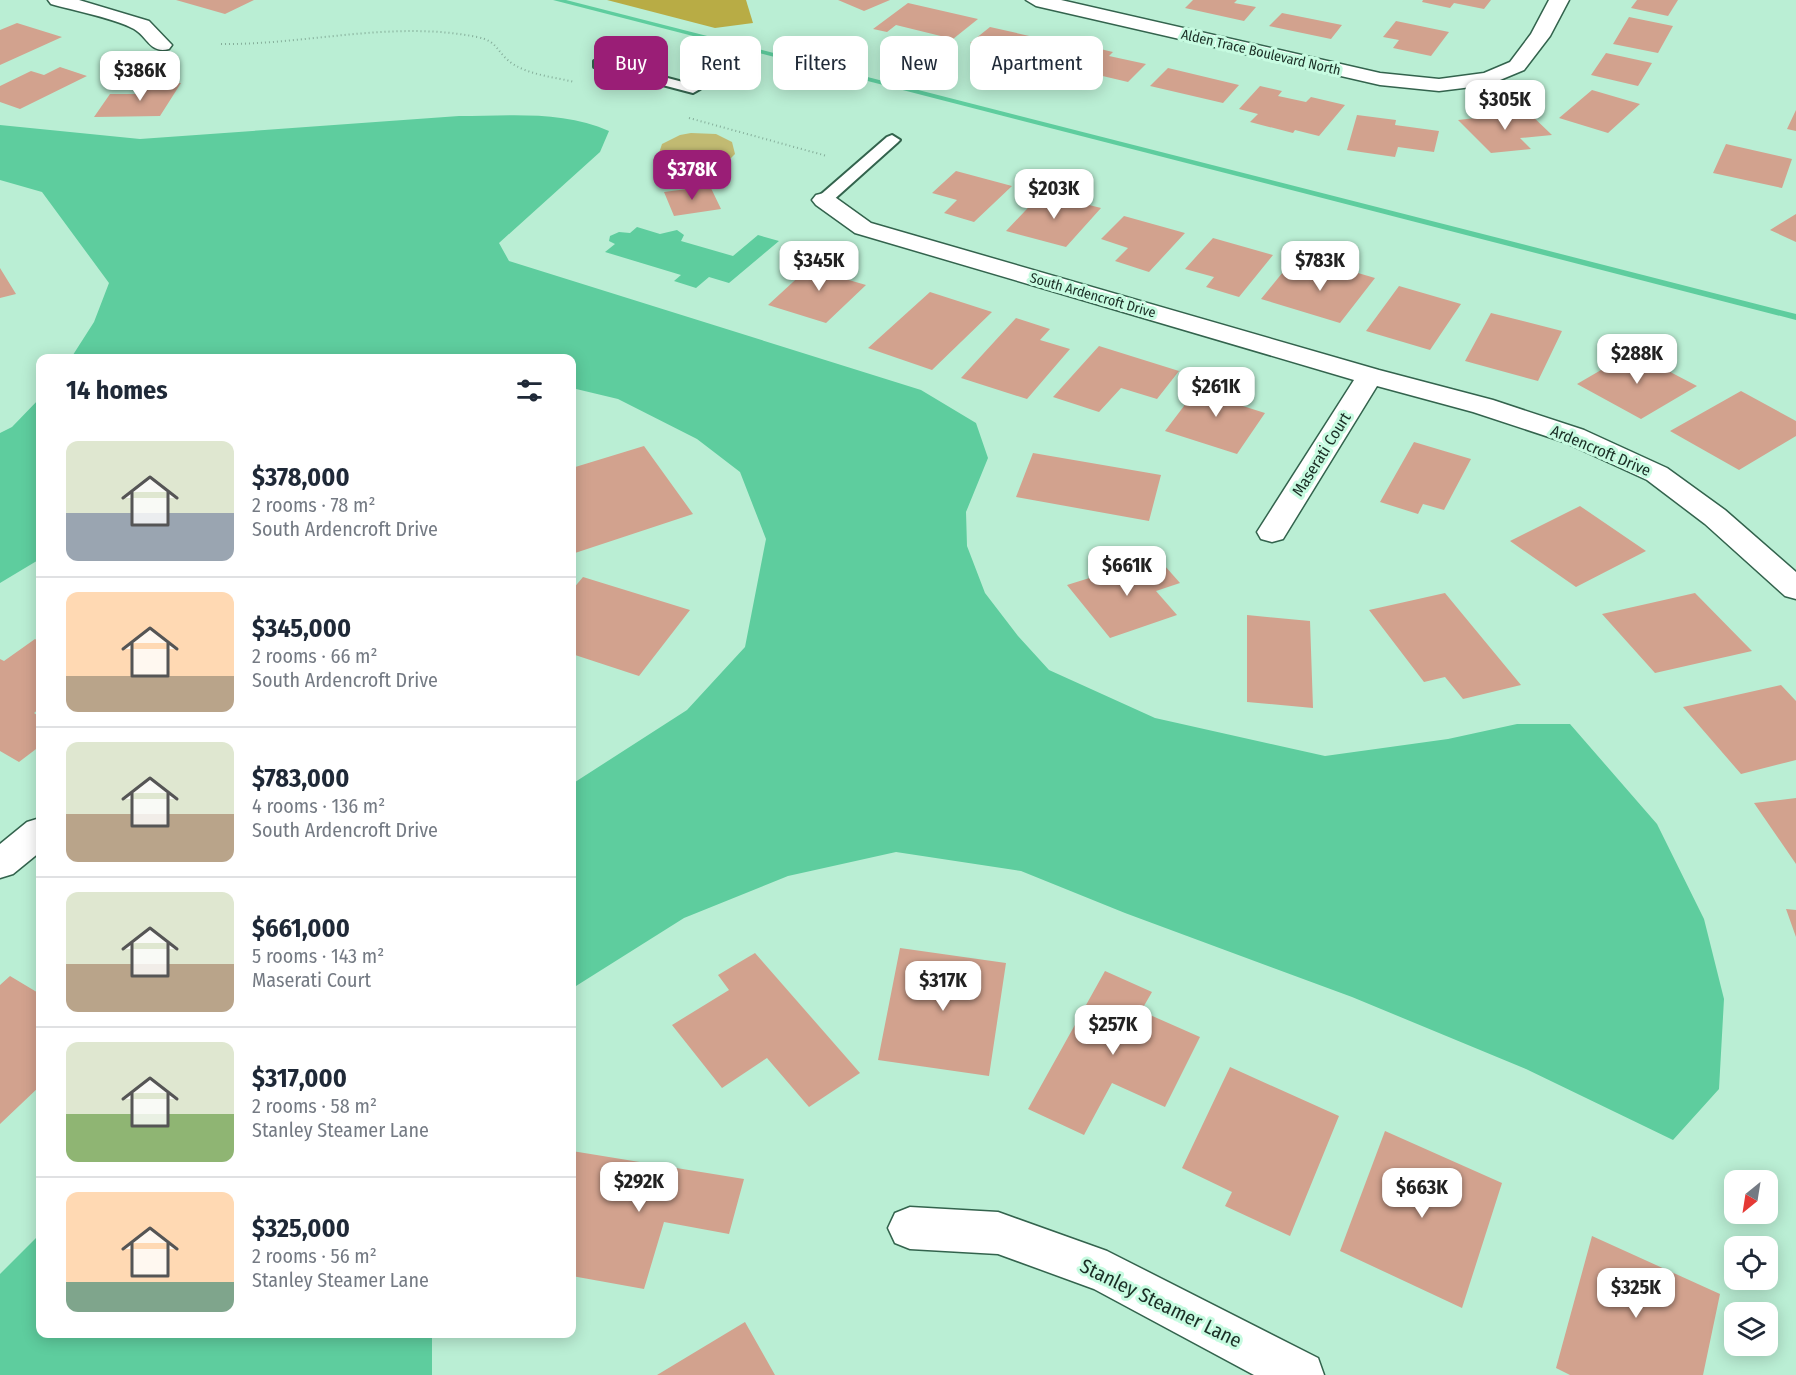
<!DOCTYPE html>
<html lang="en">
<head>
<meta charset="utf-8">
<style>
  :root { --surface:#fff; --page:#f2f2f3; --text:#1f2937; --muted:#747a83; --line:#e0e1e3; --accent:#9a1e76 }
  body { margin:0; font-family:"Fira Sans Condensed",sans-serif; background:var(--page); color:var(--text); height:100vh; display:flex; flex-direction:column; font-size:22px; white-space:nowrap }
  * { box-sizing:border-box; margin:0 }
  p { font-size:20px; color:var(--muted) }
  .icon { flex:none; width:33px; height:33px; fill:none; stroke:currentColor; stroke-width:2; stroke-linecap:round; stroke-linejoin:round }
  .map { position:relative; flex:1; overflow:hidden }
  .panel { position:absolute; left:36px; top:354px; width:540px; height:984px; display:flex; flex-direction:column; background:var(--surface); border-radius:12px; box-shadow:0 3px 15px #0003 }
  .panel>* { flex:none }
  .banner { position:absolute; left:594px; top:36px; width:570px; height:54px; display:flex; gap:12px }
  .needle { width:39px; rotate:210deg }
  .controls { position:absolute; left:1724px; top:1170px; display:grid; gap:12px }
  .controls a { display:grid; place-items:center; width:54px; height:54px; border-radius:12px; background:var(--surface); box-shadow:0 3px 15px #0003; font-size:30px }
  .price { position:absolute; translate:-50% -51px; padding:0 14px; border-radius:12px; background:#fff; color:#222; font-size:20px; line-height:39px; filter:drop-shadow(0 2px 3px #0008) }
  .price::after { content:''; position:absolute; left:50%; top:36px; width:18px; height:14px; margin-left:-9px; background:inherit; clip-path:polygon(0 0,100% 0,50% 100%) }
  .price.current { background:var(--accent); color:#fff }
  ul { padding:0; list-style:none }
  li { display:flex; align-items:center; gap:18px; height:150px; padding:0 30px }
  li+li { border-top:2px solid var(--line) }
  li span { display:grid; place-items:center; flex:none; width:168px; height:120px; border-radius:12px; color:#555 }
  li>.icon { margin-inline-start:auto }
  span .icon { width:72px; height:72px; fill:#fffc; stroke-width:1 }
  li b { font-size:26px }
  h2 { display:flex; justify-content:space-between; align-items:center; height:72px; padding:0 30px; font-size:26px }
  .chip { padding:0 21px; border-radius:12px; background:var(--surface); box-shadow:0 3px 15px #0003; font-size:21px; line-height:54px }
  .chip.current { background:var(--accent); color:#fff }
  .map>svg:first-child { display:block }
</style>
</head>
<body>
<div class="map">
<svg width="1796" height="1375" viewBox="0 0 1796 1375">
  <rect width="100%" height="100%" fill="#baeed4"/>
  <path fill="#c1ba72" d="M691 133 716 134 732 142 735 154C718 174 676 178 658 156L662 144 680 135Z"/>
  <path fill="#b8ac45" d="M607 0H746L753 23 715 28Z"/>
  <path fill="#5ecd9e" d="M459 116C508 116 563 110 609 131L600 152 499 243 509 261 921 390 976 423 988 458 966 512 967 546 985 593 1018 636 1049 670 1155 718 1325 756 1448 739 1517 724H1570L1657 824 1704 919 1724 999 1719 1089 1673 1140 1526 1069 1352 997 1125 913 1021 871 896 852 788 876 684 918 576 986 572 993V784L687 710 745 647 766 539 740 472 697 439 618 399 572 388V358H71L94 322 109 283 42 192 0 180V125L140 139Z
    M637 227 660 234 677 230 684 235 681 241 733 256 758 235 779 241 729 283 709 277 696 288 674 281 681 275 605 252 615 244 609 241 610 236 619 232 630 233Z
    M40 398V559L0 583V433L12 427Z
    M40 1234V1334H432V1375H0V1274Z"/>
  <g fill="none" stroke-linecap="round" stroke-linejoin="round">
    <path fill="#5ecd9e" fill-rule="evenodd" d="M553 0H566L1796 314V320Z"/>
  </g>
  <path fill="#d2a28e" d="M176 0H254L225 14Z
    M838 0H890L864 11Z
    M1193 0H1237L1234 3 1256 7 1244 21 1185 8Z
    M1423 0H1491L1484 9 1454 3 1450 8 1422 2Z
    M1637 0H1678L1668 16 1631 8Z
    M908 3 978 19 953 39 896 25 887 32 873 29Z
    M1282 13 1342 25 1331 39 1269 26Z
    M1629 17 1673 26 1658 53 1613 44Z
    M1396 21 1449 32 1431 56 1393 48 1399 40 1383 37Z
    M17 23 62 37 0 65V30Z
    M990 27 1056 42 1037 59 970 43Z
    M1079 44 1113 52 1109 56 1146 64 1128 82 1056 65Z
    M1606 53 1652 63 1638 86 1591 75Z
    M60 67 87 76 20 109 0 102V86L31 71 44 75Z
    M1168 68 1239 85 1223 103 1150 86Z
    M144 83H181L160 116 94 117 110 94H136Z
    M1260 86 1282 91 1278 96 1306 102 1311 97 1345 105 1319 136 1295 130 1293 133 1250 122 1258 114 1239 109Z
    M1592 90 1640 104 1608 133 1559 118Z
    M1796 110V131L1787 129Z
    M1528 112 1552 135 1520 138 1531 149 1491 153 1458 120Z
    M1357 115 1396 120 1395 125 1439 131 1434 152 1398 147 1395 157 1347 150Z
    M1726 144 1792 159 1782 188 1713 173Z
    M956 171 1012 186 974 222 944 213 957 200 932 193Z
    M710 186 721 209 674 216 664 192Z
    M1042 193 1101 208 1066 247 1006 231Z
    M1796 214V242L1770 230Z
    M1124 216 1185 233 1149 272 1115 261 1128 248 1101 239Z
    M1213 238 1273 255 1239 297 1206 287 1214 277 1185 269Z
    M818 259 852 268 842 278 866 285 826 323 768 305Z
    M1324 263 1375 278 1340 323 1261 299 1283 272 1310 280Z
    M0 268 16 294 0 298Z
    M1399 286 1461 304 1430 350 1366 331Z
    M930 292 992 312 932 370 868 348Z
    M1491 313 1562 331 1538 381 1465 361Z
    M1016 318 1050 329 1040 340 1070 349 1027 399 961 378Z
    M1099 346 1179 371 1157 399 1121 388 1099 412 1053 397Z
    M1632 352 1697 386 1641 419 1577 384Z
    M1206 377 1240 388 1230 402 1265 413 1237 454 1165 431Z
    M1741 391 1796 421V436L1739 470 1670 431Z
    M1414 442 1471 459 1444 510 1423 504 1418 514 1380 502Z
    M644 446 693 514 572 554V468Z
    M1033 453 1161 475 1149 521 1016 497Z
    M1580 506 1646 551 1576 587 1510 541Z
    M1157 557 1180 583 1156 591 1177 615 1110 638 1067 585Z
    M583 577 690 610 639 676 572 654V590Z
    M1445 593 1521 685 1463 699 1445 677 1424 682 1369 610Z
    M1695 593 1752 651 1655 673 1602 614Z
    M1247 615 1310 621 1313 708 1247 702Z
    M35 639 40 642V708L34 713 40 717V746L19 762 0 751V659L4 661Z
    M1781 685 1796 701V760L1741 774 1683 707Z
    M1796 798V864L1754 803Z
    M1786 909 1796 910V937Z
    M900 948 1006 963 989 1076 878 1060Z
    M755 953 860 1073 809 1107 767 1058 722 1088 672 1025 729 990 718 975Z
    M1105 971 1152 992 1141 1011 1200 1037 1165 1107 1112 1083 1084 1135 1028 1109Z
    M10 976 40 994V1086L0 1124V985Z
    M1230 1067 1339 1116 1290 1236 1225 1206 1232 1192 1182 1168Z
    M1385 1131 1502 1183 1462 1308 1340 1251Z
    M572 1151 744 1179 729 1234 664 1222 644 1289 572 1276Z
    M1592 1236 1720 1294 1703 1375H1570L1556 1368Z
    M745 1322 775 1375H657Z"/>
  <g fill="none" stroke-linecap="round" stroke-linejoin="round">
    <defs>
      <path id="service" d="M599 60 698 86 700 89 693 93 594 67V61Z
        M892 135 900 140 897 143 830 203H818L816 200 818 197 887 137Z"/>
      <path id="minor" d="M48 0H79L149 21 172 45 169 49C150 54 148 37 134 29 117 19 72 10 51 4Z
        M1026 0H1061L1380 73 1439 79 1484 73 1510 62 1531 34 1549 0H1569L1550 36 1524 70 1488 85 1439 91 1380 85 1036 6Z
        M824 193 832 195 871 223 1379 370 1493 400 1584 430 1667 468 1725 510 1796 572V599L1785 596 1705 524 1647 480 1564 442 1473 412 1377 386 1283 539 1272 542 1261 539 1257 532 1354 380 855 233 816 205 812 200 816 195Z
        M40 818V852L13 874 0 878V844L27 822Z
        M910 1207 998 1212 1107 1251 1318 1358 1324 1375H1254L1094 1289 998 1254 910 1249 895 1243 888 1228 895 1213Z"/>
    </defs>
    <use href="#service" stroke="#33634d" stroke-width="4"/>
    <use href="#minor" stroke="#33634d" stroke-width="3"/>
    <path stroke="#85ae9a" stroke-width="2" stroke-dasharray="1 3" stroke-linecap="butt" d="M221 44C306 45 393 20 477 37 499 41 497 54 513 64 530 75 554 77 574 82
      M689 118 827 156"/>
    <use href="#service" fill="#fff" fill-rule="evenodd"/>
    <use href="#minor" fill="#fff" fill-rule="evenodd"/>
  </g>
  <g text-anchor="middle" stroke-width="6" stroke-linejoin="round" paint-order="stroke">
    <g font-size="14" fill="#1a2e25" stroke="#c7fbe1">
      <text transform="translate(1261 52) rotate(13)" y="5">Alden Trace Boulevard North</text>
      <text transform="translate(1093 295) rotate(16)" y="5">South Ardencroft Drive</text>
    </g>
    <g font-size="16" fill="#1a2e25" stroke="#c7fbe1">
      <text transform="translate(1601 450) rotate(23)" y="6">Ardencroft Drive</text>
      <text transform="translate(1321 454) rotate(-58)" y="6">Maserati Court</text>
    </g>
    <g font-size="20" fill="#1a2e25" stroke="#c7fbe1">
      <text transform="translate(1161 1303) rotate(26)" y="7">Stanley Steamer Lane</text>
    </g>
  </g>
</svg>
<div class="controls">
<a><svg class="needle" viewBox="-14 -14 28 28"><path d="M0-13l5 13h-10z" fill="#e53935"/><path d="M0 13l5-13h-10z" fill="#747a83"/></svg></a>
<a><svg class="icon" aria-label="locate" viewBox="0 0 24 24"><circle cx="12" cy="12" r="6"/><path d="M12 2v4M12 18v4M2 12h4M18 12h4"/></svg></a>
<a><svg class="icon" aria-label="layers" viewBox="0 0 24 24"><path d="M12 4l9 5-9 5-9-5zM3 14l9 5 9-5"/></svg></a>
</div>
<b class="price" style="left:140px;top:102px">$386K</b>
<b class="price" style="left:1505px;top:131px">$305K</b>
<b class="price current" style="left:692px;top:201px">$378K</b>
<b class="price" style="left:1054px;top:220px">$203K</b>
<b class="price" style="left:819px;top:292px">$345K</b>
<b class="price" style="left:1320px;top:292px">$783K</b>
<b class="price" style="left:1637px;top:385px">$288K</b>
<b class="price" style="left:1216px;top:418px">$261K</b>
<b class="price" style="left:1127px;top:597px">$661K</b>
<b class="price" style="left:943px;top:1012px">$317K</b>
<b class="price" style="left:1113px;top:1056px">$257K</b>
<b class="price" style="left:639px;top:1213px">$292K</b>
<b class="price" style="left:1422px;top:1219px">$663K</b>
<b class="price" style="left:1636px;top:1319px">$325K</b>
<div class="banner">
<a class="chip current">Buy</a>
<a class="chip">Rent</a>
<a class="chip">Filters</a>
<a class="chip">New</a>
<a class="chip">Apartment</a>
</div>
<section class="panel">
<h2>14 homes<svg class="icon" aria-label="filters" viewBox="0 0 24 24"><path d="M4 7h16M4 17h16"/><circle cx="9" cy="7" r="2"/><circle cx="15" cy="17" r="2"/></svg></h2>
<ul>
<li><span style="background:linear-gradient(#dfe7d0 60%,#9aa5b1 0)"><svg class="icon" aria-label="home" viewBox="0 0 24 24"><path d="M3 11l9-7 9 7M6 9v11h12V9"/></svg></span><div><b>$378,000</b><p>2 rooms · 78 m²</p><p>South Ardencroft Drive</p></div></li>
<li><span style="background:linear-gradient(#ffd9b3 70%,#b9a48a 0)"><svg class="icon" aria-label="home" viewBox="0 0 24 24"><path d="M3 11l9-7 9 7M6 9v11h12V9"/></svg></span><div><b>$345,000</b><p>2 rooms · 66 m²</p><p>South Ardencroft Drive</p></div></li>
<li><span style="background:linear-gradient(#dfe7d0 60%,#b9a48a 0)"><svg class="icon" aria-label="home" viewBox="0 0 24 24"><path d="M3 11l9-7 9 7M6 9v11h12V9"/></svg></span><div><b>$783,000</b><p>4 rooms · 136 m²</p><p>South Ardencroft Drive</p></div></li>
<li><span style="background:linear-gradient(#dfe7d0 60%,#b9a48a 0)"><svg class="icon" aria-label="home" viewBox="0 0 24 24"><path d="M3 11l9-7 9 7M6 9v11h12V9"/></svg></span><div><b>$661,000</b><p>5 rooms · 143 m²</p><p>Maserati Court</p></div></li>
<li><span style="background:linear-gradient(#dfe7d0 60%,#8fb573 0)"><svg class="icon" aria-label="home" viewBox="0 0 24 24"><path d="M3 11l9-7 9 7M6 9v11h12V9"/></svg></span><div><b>$317,000</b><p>2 rooms · 58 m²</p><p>Stanley Steamer Lane</p></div></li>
<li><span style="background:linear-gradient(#ffd9b3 75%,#7fa58c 0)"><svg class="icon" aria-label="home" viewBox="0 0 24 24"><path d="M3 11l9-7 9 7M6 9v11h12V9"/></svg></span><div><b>$325,000</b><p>2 rooms · 56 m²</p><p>Stanley Steamer Lane</p></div></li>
</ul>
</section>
</div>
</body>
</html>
